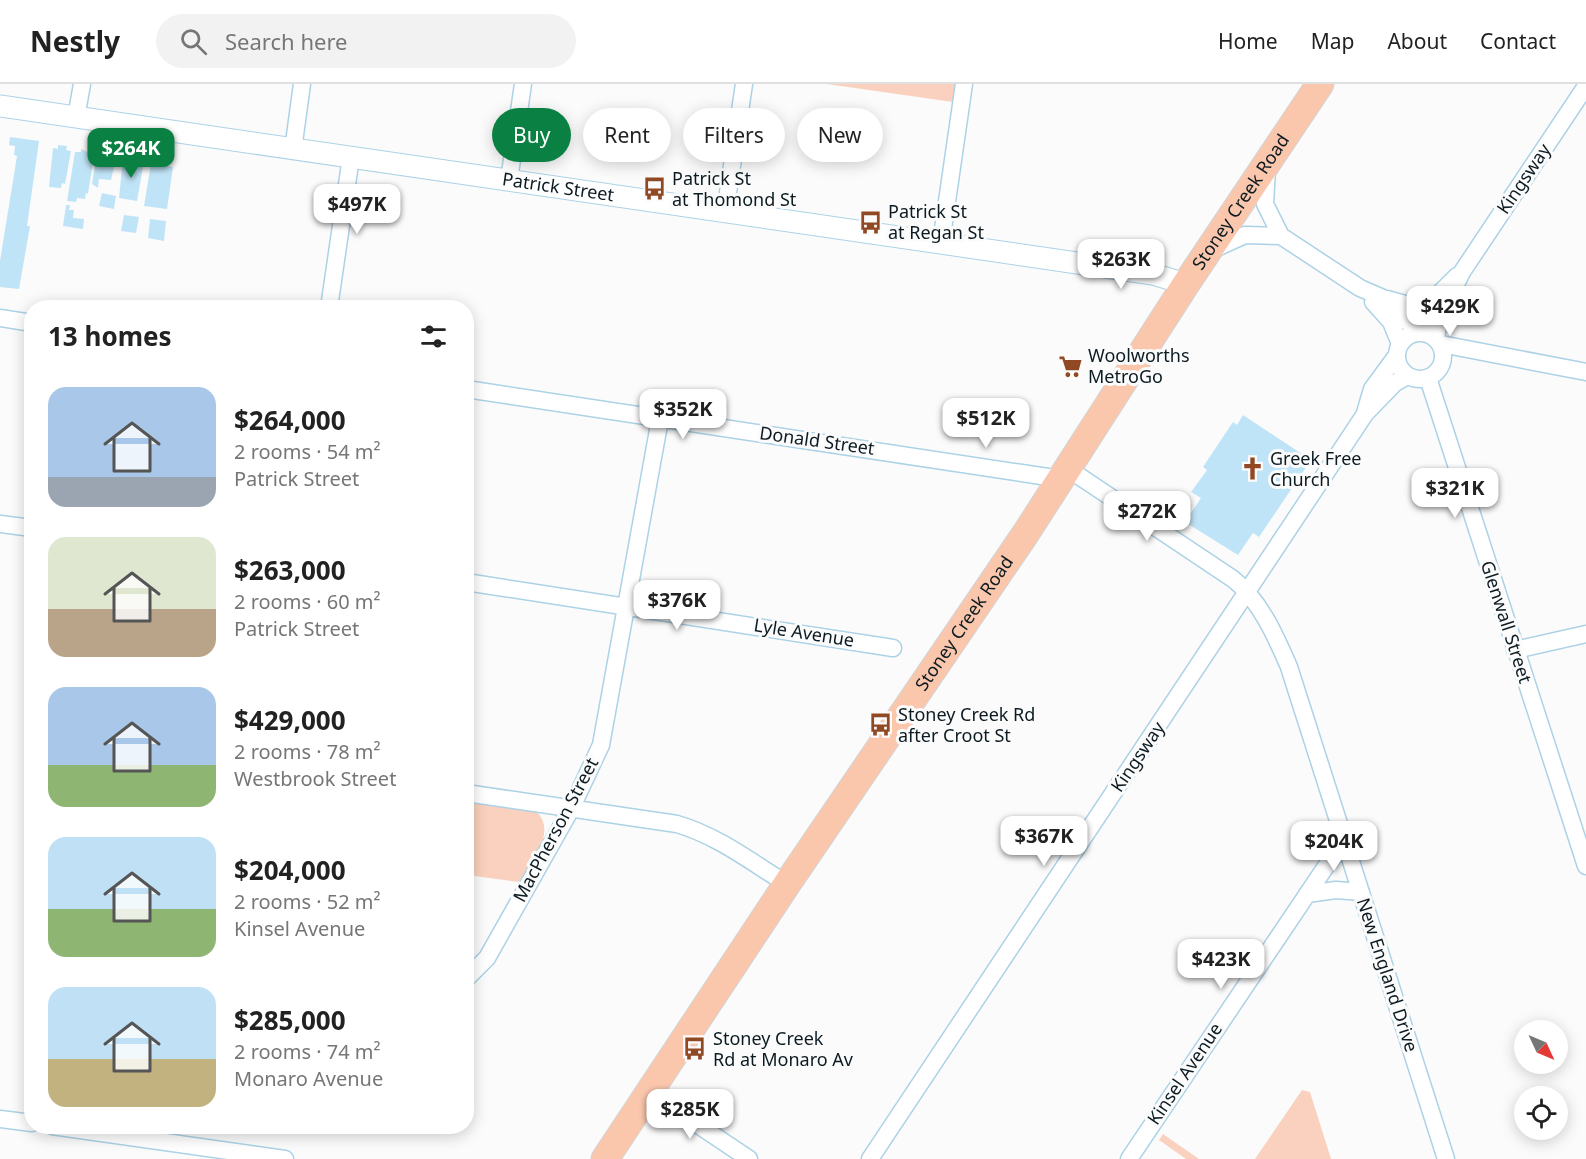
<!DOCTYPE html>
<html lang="en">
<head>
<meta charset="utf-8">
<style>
  :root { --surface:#fff; --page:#f2f2f2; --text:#222; --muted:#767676; --line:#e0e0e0; --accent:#0b8043 }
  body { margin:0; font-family:"Noto Sans",sans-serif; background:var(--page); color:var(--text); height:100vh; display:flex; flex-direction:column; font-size:22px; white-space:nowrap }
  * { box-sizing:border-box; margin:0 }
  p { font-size:20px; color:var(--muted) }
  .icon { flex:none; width:33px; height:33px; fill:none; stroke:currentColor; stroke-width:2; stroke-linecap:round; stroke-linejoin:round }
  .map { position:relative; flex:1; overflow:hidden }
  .sheet { position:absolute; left:24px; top:216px; width:450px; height:834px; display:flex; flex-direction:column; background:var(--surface); border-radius:24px; box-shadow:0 3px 15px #0003 }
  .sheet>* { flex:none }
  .guide { position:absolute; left:492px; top:24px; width:570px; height:54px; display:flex; gap:12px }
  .needle { width:39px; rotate:134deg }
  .controls { position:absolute; left:1514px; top:936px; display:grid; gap:12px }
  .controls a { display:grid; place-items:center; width:54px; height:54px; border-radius:50%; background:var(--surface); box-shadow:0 3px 15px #0003; font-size:30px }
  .price { position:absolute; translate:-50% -51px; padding:0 14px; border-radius:12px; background:#fff; color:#222; font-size:20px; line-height:39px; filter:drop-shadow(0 2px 3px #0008) }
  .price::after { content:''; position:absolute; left:50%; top:36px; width:18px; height:14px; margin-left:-9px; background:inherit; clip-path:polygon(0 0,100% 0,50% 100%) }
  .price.selected { background:var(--accent); color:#fff }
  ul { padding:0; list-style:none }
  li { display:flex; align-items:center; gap:18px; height:150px; padding:0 24px }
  li span { display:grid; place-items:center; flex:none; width:168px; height:120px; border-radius:18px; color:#555 }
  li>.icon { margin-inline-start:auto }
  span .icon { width:72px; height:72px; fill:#fffc; stroke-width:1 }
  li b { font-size:26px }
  h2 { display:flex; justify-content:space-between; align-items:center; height:72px; padding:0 24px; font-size:26px }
  .tag { padding:0 21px; border-radius:27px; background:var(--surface); box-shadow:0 3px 15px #0003; font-size:21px; line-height:54px }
  .tag.selected { background:var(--accent); color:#fff }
  header { display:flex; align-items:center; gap:36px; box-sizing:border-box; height:84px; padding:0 30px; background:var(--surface); border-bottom:2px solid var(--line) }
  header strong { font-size:28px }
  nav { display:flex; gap:33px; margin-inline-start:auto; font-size:21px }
  .search { width:420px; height:54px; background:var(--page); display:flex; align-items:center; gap:15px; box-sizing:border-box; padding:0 21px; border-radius:33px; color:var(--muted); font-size:22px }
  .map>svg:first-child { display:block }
</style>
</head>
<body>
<header>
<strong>Nestly</strong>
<div class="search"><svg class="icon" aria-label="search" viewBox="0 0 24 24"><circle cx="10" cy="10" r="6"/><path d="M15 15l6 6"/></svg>Search here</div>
<nav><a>Home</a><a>Map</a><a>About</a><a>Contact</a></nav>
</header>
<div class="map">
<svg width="1586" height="1075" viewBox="0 0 1586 1075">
  <rect width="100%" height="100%" fill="#fbfbfb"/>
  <path fill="#fad1be" d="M827 0H955L953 18Z
    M466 715 536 727C558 748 531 778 519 798L467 791Z
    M1302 1006 1310 1008 1331 1075H1255Z
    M1163 1050 1199 1075H1186L1159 1056Z"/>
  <path fill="#c0e4f7" d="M10 53 39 57 27 142H30L19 205 0 203V177L17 72 14 71 15 62 9 61Z
    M58 61 67 62 66 66 71 67 65 100 62 99 61 104 49 103 53 64 58 65Z
    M81 65 94 71 88 110 86 109 85 115 77 114 76 118 67 117 75 68H81Z
    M97 69 112 71V74H116L111 96 99 95 98 104 92 100Z
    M123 74 144 77 137 117 119 114Z
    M151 79 173 83 167 125 144 122Z
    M102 109 116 112 114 125 99 122Z
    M66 121H70L69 126H74L73 134 84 135 83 145 63 142Z
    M124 131 139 133 136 149 121 147Z
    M150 135 166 137 164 157 148 154Z
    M1243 331 1311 376 1259 453 1253 449 1238 471 1185 438 1201 414 1191 408 1207 386 1203 383 1233 338 1237 341Z"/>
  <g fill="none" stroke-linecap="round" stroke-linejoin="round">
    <defs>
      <path id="minor" d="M76 34 82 0
        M293 66 302 0
        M1267 85 1265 120 1281 152
        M509 96 523 0
        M725 129 744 0
        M941 159 964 0
        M1212 166 1245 151 1281 152 1360 204 1383 214 1419 249
        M1387 215 1412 222 1434 218
        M1373 218 1391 238 1400 260
        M329 224 351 73
        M0 234 32 239
        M1421 248 1438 211 1457 192
        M1397 272a23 23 0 1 1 46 0a23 23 0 1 1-46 0Z
        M1436 254 1439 235 1462 188 1586 2
        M1441 260 1586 288
        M1428 294 1586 782
        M466 305 1061 395
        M1365 329 1372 305 1397 271
        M1067 384 1233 495C1260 516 1276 553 1289 583L1446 1075
        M0 440 32 444
        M466 498 893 564
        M1515 566 1586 550
        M466 709 677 740C718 752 751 778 787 800
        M1307 810 1336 806 1361 808
        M466 895 487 874 571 725 601 661 660 335
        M649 1008 749 1075
        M0 1035 32 1039
        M52 1042 285 1075
        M870 1075 1365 330 1395 299 1407 292
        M1129 1075 1343 757"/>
      <g id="tertiary">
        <path id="s1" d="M0 22 1153 190 1186 200"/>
      </g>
      <g id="primary">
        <path id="s2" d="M605 1075 787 800 1026 449 1186 200 1320 0"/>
      </g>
    </defs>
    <use href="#minor" stroke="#acd2e6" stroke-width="19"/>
    <use href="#tertiary" stroke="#acd2e6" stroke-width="23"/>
    <use href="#primary" stroke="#d3d6d7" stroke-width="29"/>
    <use href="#minor" stroke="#fff" stroke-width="16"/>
    <use href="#tertiary" stroke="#fff" stroke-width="21"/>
    <use href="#primary" stroke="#fac6ac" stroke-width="27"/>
  </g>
  <defs>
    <symbol id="bus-bare" viewBox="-9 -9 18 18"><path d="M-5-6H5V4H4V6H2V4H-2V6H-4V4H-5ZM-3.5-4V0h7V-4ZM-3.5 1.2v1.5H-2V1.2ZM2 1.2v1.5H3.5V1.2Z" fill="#904923" stroke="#fbfbfb" stroke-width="2.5" paint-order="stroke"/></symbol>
    <symbol id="supermarket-bare" viewBox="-9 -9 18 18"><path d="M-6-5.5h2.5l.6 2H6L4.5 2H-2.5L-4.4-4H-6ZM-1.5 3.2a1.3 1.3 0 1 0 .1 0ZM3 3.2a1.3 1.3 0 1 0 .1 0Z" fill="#904923" stroke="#fbfbfb" stroke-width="2.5" paint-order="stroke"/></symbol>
    <symbol id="church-bare" viewBox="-9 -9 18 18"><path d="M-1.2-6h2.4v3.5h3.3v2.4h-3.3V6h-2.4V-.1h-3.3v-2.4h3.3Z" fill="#904923" stroke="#fbfbfb" stroke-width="2.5" paint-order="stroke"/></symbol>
  </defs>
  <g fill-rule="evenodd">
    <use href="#bus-bare" x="638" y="88" width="33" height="33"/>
    <use href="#bus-bare" x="854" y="122" width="33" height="33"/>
    <use href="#supermarket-bare" x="1054" y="266" width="33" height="33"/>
    <use href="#church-bare" x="1236" y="368" width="33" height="33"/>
    <use href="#bus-bare" x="864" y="624" width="33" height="33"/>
    <use href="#bus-bare" x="678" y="948" width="33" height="33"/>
  </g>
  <g text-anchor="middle" stroke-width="6" stroke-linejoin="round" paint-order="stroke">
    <g font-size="18" fill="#0c1b22" stroke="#fbfbfb" text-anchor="start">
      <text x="672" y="101">Patrick St<tspan x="672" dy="21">at Thomond St</tspan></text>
      <text x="888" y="134">Patrick St<tspan x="888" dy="21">at Regan St</tspan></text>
      <text x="1088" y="278">Woolworths<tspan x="1088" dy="21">MetroGo</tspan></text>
      <text x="1270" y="381">Greek Free<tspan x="1270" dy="21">Church</tspan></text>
      <text x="898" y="637">Stoney Creek Rd<tspan x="898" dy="21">after Croot St</tspan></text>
      <text x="713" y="961">Stoney Creek<tspan x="713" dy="21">Rd at Monaro Av</tspan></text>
    </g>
    <g font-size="18" fill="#0c1b22" stroke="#fbfbfb">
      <text transform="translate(1524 95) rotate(-56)" y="6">Kingsway</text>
      <text dy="6" stroke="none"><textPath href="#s1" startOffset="564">Patrick Street</textPath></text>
      <text dy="6" stroke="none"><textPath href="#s2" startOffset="1149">Stoney Creek Road</textPath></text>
      <text transform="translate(817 357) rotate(8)" y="6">Donald Street</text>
      <text transform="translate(1506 538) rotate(72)" y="6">Glenwall Street</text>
      <text dy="6" stroke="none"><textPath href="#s2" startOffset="645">Stoney Creek Road</textPath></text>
      <text transform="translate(804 549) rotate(9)" y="6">Lyle Avenue</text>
      <text transform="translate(1138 673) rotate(-56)" y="6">Kingsway</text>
      <text transform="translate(556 746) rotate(-62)" y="6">MacPherson Street</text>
      <text transform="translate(1387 891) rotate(72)" y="6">New England Drive</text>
      <text transform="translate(1185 990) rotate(-56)" y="6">Kinsel Avenue</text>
    </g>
  </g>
</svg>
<div class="controls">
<a><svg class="needle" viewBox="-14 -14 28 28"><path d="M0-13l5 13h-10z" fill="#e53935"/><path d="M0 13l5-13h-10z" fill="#767676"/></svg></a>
<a><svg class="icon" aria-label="locate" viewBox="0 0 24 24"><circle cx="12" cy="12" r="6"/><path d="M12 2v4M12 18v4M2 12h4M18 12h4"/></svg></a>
</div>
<b class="price selected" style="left:131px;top:95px">$264K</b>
<b class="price" style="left:357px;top:151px">$497K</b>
<b class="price" style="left:1121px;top:206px">$263K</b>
<b class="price" style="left:1450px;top:253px">$429K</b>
<b class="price" style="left:683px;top:356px">$352K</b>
<b class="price" style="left:986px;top:365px">$512K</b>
<b class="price" style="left:1455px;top:435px">$321K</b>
<b class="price" style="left:1147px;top:458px">$272K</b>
<b class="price" style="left:677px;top:547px">$376K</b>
<b class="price" style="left:1044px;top:783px">$367K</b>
<b class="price" style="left:1334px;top:788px">$204K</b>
<b class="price" style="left:1221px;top:906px">$423K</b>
<b class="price" style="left:690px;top:1056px">$285K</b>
<div class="guide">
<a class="tag selected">Buy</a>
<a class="tag">Rent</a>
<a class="tag">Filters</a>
<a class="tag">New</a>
</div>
<section class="sheet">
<h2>13 homes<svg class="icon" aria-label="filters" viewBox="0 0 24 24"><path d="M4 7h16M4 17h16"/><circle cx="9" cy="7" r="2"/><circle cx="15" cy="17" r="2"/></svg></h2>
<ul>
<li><span style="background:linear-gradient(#a9c7e8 75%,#9aa5b1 0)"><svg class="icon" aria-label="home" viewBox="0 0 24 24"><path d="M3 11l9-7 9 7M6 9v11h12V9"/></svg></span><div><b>$264,000</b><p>2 rooms · 54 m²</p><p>Patrick Street</p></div></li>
<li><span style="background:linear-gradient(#dfe7d0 60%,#b9a48a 0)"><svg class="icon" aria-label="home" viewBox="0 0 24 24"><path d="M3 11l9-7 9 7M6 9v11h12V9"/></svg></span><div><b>$263,000</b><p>2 rooms · 60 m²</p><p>Patrick Street</p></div></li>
<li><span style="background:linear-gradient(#a9c7e8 65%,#8fb573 0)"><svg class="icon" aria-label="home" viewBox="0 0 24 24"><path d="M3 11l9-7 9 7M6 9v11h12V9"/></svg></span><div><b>$429,000</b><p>2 rooms · 78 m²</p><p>Westbrook Street</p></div></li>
<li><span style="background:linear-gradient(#bfe0f5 60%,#8fb573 0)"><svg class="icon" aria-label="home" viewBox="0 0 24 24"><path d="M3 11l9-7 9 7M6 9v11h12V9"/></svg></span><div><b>$204,000</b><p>2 rooms · 52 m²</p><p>Kinsel Avenue</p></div></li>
<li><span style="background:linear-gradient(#bfe0f5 60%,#c2b280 0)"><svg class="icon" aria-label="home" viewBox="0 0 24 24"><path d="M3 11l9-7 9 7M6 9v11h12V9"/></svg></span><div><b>$285,000</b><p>2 rooms · 74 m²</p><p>Monaro Avenue</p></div></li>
</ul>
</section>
</div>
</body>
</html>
